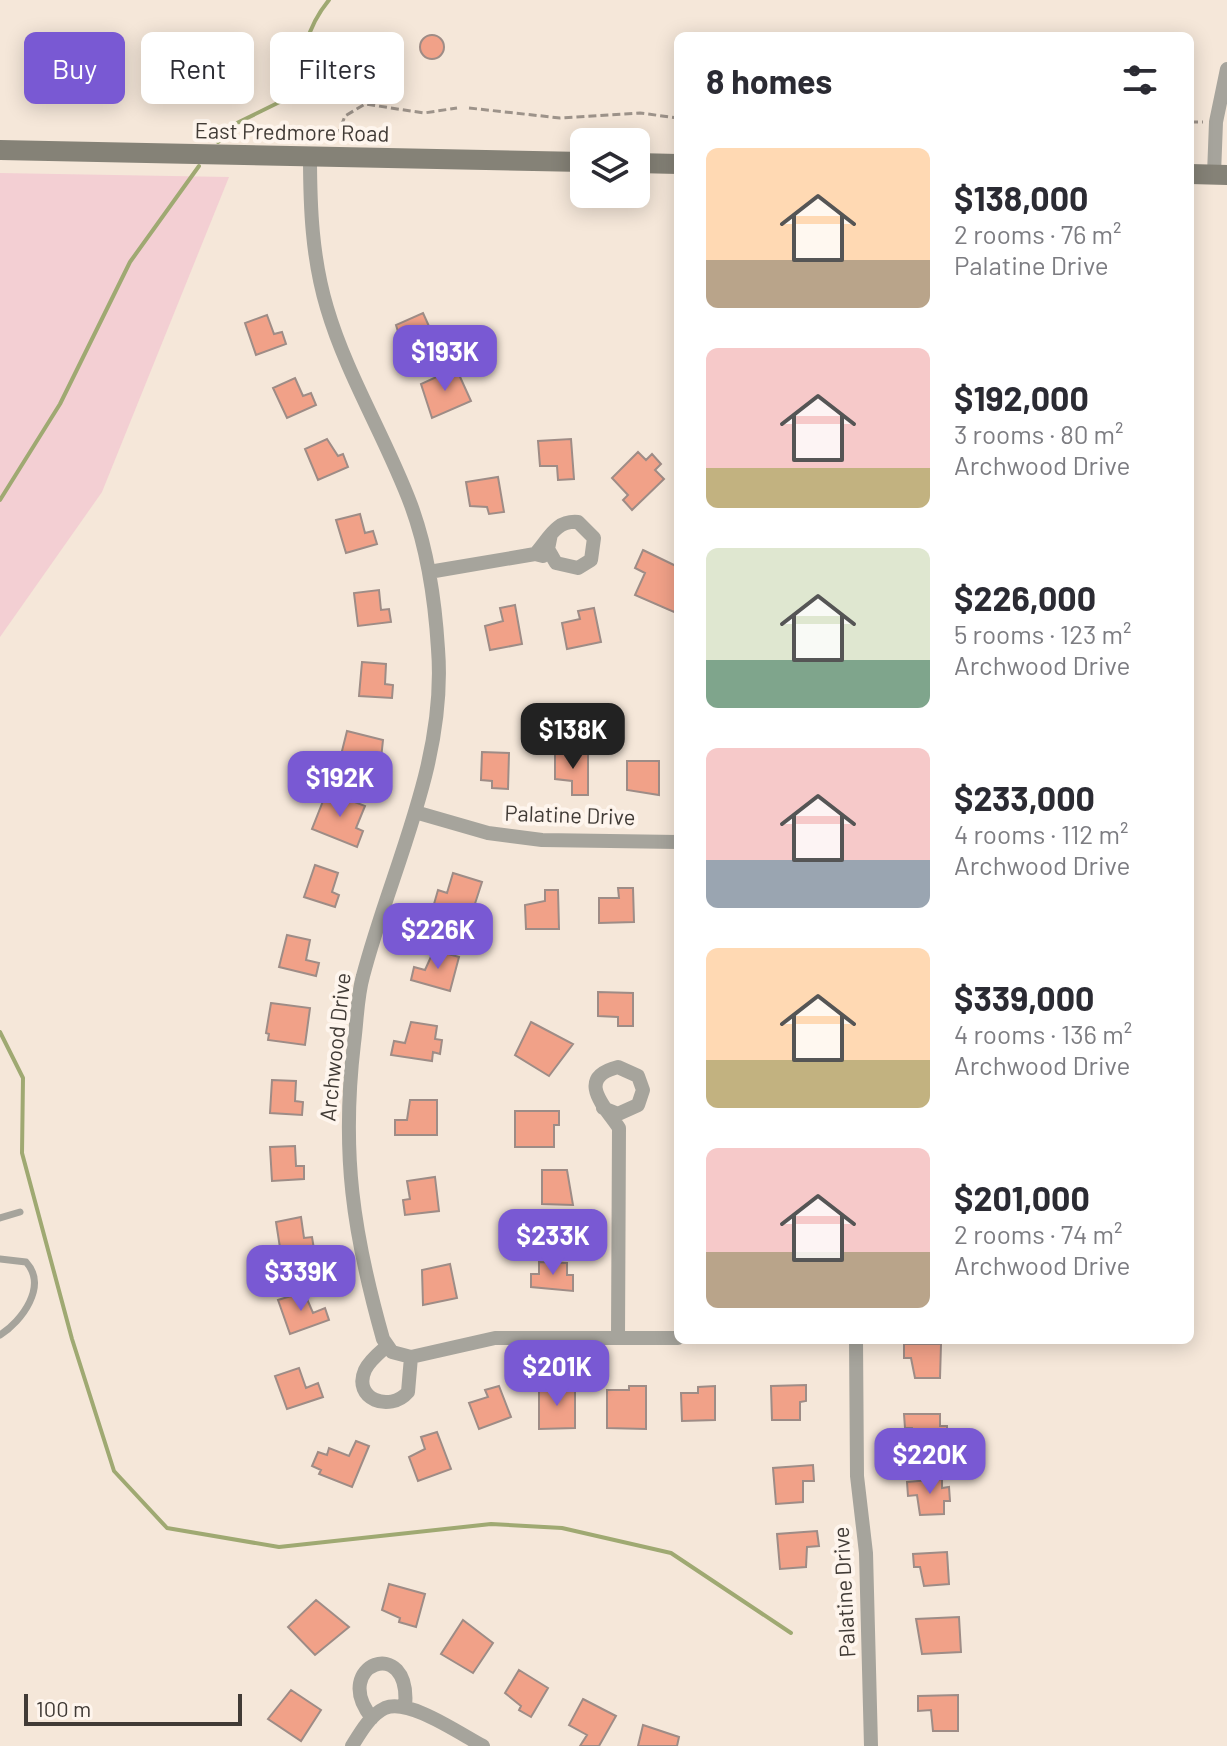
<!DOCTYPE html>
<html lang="en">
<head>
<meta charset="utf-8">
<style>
  :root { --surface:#fff; --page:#f2f2f3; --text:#2b2b33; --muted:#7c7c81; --accent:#7959d3 }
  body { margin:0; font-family:Barlow,sans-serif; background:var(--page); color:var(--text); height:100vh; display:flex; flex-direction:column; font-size:30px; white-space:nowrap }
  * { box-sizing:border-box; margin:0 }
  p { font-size:26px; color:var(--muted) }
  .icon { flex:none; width:44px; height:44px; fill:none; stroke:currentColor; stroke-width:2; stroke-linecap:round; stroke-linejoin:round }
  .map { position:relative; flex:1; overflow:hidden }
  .sheet { position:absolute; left:674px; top:32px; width:520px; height:1312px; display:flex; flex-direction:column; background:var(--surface); border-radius:12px; box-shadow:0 4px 20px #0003 }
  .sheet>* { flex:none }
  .banner { position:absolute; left:24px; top:32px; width:530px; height:72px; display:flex; gap:16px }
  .buttons { position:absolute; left:570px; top:128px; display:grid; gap:16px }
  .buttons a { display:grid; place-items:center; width:80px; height:80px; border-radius:12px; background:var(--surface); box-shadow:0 4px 20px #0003; font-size:40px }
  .scale { position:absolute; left:24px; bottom:20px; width:218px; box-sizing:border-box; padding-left:8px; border:4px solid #413b36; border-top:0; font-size:22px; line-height:28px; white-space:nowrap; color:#413b36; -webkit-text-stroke:6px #fef5ed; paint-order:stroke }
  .price { position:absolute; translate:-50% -68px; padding:0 18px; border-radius:16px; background:var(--accent); color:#fff; font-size:26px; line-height:52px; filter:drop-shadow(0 2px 4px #0008) }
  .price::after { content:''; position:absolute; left:50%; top:48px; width:24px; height:18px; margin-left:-12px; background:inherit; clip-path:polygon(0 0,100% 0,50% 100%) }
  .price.current { background:#222; color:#fff }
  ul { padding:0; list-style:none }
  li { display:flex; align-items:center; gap:24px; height:200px; padding:0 32px }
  li span { display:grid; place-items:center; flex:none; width:224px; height:160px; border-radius:12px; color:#555 }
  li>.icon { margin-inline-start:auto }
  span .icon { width:96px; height:96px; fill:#fffc; stroke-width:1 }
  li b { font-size:34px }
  h2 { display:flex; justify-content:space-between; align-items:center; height:96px; padding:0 32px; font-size:34px }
  .pill { padding:0 28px; border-radius:12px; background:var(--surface); box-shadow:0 4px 20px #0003; font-size:28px; line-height:72px }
  .pill.current { background:var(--accent); color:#fff }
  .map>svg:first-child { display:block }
</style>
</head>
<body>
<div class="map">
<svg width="1227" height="1746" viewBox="0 0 1227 1746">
  <rect width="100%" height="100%" fill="#f5e7d9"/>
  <path fill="#f3cfd3" d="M0 173 229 177 102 492 0 637Z"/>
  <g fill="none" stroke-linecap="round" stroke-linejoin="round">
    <path stroke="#9fa972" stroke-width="4" d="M218 142 237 123 298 93C302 57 305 29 329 0
      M0 500 60 404 130 262 199 166
      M0 1032 23 1078 22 1153 72 1339 114 1471 167 1528 279 1547 491 1524 562 1528 671 1553 791 1633"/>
  </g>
  <path fill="#f1a188" stroke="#9e8c86" stroke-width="2" d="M420 47a12 12 0 1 1 24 0a12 12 0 1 1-24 0Z
    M423 313 437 344 406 358 396 325Z
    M267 315 274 334 282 332 286 344 256 355 245 323Z
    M456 368 471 401 432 418 421 384Z
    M295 378 303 396 311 393 316 405 287 418 273 388Z
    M327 439 338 456 343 454 348 467 318 480 305 449Z
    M571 439 574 479 558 480 557 466H540L538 441Z
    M638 452 646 460 652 454 661 464 655 470 664 479 632 510 623 500 628 495 612 478Z
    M498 477 504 512 489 514 487 507 470 506 466 482Z
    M360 514 365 533 373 531 377 544 346 553 336 520Z
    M643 550 678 567V604L674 612 635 595 645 573 635 568Z
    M379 590 381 610 389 609 391 622 358 626 354 593Z
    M515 605 522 644 490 650 485 626 503 621 500 608Z
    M594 608 601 642 567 649 562 623 580 619 578 611Z
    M362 662 386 664 385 684 393 685 392 698 359 696Z
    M347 731 383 740 379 777 338 767Z
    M482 752 509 753 508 789 492 788V781L481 780Z
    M555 754H588V795H572V781L555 779Z
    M627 761H659V795L627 790Z
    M327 791 365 806 356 828 363 831 357 847 312 829Z
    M315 865 338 873 332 892 339 895 335 907 304 897Z
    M453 873 482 882 471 916 434 904 438 890 447 893Z
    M618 888H633L634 922 599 923V898H619Z
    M545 890H558L559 929H526L525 905 545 901Z
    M287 935 310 940 306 960 319 963 316 976 279 967Z
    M434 950 459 957 450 991 411 980 414 967 425 970Z
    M598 992 633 993V1026H618V1017L598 1016Z
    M271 1003 310 1008 305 1045 268 1040 269 1034 266 1033Z
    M411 1022 437 1026 435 1039 442 1040 440 1054 433 1052 432 1061 391 1055 394 1041 405 1043Z
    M531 1022 573 1044 549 1076 515 1055Z
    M272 1080 296 1081 295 1101 303 1102 302 1115 270 1113Z
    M410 1100H437V1135H395V1120H407Z
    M515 1111H559V1125H554V1147H515Z
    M295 1146 296 1166H304V1179L272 1181 270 1147Z
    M542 1170H567L573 1205 542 1204Z
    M435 1177 439 1211 405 1215 403 1200 410 1199 407 1181Z
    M301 1217 304 1238 312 1237 314 1249 281 1254 276 1222Z
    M539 1262 567 1263V1275H573V1291L531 1287V1274H539Z
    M450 1264 457 1298 423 1305 422 1270Z
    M304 1292 313 1313 325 1308 329 1320 290 1334 278 1300Z
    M904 1344H941L940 1378H915L911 1358H904Z
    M299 1368 306 1388 318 1383 323 1397 287 1409 275 1376Z
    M806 1385V1401L800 1402V1420H772L771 1386Z
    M499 1386 511 1417 479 1429 469 1403 488 1397 485 1390Z
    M575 1386V1428L539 1429V1390Z
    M629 1386H646V1429L607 1428V1390H629Z
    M715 1386V1420L682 1421 681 1393H698V1387Z
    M904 1414H940V1426H947V1437H940V1448L915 1449 912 1428H905Z
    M437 1432 451 1469 418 1481 409 1457 425 1449 421 1437Z
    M356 1441 369 1446 352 1487 319 1474 321 1470 312 1466 318 1452 327 1455 329 1448 349 1456Z
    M813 1465 814 1481H803V1502L776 1504 773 1468Z
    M942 1479V1488L949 1487 950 1501H944V1514L920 1515 917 1495 908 1496 907 1482Z
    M817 1531 819 1546 807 1547 806 1567 780 1569 777 1534Z
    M947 1552 949 1584 924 1586 920 1567H914L913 1554Z
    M389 1584 425 1594 416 1627 399 1622 400 1618 382 1610Z
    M316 1600 349 1627 315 1655 288 1627Z
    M959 1617 961 1652 922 1654 916 1619Z
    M463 1620 493 1643 473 1673 441 1654Z
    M519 1670 548 1688 531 1717 519 1710 521 1706 505 1693Z
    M291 1690 321 1710 301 1741 268 1719Z
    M958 1695V1731H933L931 1710 918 1711V1696Z
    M583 1699 616 1716 599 1746H580L587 1735 569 1725Z
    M643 1725 679 1737 677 1746H638Z"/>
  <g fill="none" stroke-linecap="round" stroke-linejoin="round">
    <path stroke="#9d938a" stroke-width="3" stroke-dasharray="8 4" stroke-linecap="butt" d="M469 108 560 118 640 113 678 118
      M1190 122H1203
      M337 137 345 116 365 104 424 113 457 108"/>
    <path stroke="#a6a49c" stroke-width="7" d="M0 1218 20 1212
      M0 1259 26 1262C48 1286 22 1321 0 1335"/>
    <path stroke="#a6a49c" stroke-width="14" d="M310 156C310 207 312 258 327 308 347 376 386 438 411 505 428 551 435 600 438 649 447 763 391 868 363 976 357 997 357 1021 354 1043 341 1153 353 1233 383 1339L392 1352 411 1357 495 1338H678
      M1214 174 1216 122 1227 69
      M535 554C549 539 555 520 578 522L594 538 591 560 578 568 556 563 548 549 551 534
      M429 572 535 554 543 556
      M415 812 488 833 542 840 678 842
      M603 1108 618 1114 638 1105 643 1090 638 1076 618 1067C574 1078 606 1108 619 1128L618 1338
      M856 1340 857 1476 866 1553 871 1746
      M387 1346C379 1353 369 1361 365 1370 352 1399 390 1413 408 1392L411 1357
      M372 1718C329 1665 412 1633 405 1707
      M352 1746C360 1733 370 1715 385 1708 409 1698 460 1734 483 1746"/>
    <path stroke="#858277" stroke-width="20" d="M0 150 584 162
      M636 163 678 164
      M1190 174 1227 175"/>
  </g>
  <g text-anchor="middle" stroke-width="8" stroke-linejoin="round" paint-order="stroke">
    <g font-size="22" fill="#413b36" stroke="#fef5ed">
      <text transform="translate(292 132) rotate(1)" y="8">East Predmore Road</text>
      <text transform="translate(570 815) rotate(2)" y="8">Palatine Drive</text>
      <text transform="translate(335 1047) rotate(-84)" y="8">Archwood Drive</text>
      <text transform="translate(844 1592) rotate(-93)" y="8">Palatine Drive</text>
    </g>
  </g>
</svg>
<div class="buttons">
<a><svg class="icon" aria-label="layers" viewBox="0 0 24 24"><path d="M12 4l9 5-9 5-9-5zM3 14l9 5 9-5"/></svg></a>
</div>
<div class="scale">100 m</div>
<b class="price" style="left:445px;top:393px">$193K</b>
<b class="price current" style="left:573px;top:771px">$138K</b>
<b class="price" style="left:340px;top:819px">$192K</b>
<b class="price" style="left:438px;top:971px">$226K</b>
<b class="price" style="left:553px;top:1277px">$233K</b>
<b class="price" style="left:301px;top:1313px">$339K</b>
<b class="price" style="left:557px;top:1408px">$201K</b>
<b class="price" style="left:930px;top:1496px">$220K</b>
<div class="banner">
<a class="pill current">Buy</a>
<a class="pill">Rent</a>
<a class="pill">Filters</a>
</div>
<section class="sheet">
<h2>8 homes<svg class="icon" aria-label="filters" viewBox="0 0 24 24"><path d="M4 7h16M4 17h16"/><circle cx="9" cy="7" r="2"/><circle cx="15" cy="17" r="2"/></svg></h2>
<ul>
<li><span style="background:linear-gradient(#ffd9b3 70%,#b9a48a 0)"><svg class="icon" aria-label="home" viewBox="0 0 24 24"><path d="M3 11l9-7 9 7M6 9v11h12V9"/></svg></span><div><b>$138,000</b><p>2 rooms · 76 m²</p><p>Palatine Drive</p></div></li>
<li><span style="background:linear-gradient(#f6c9c9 75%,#c2b280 0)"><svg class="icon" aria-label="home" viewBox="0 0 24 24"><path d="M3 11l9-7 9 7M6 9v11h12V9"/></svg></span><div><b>$192,000</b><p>3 rooms · 80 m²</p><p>Archwood Drive</p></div></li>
<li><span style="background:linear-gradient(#dfe7d0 70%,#7fa58c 0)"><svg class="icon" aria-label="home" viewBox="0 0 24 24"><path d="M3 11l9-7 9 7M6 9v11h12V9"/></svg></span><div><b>$226,000</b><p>5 rooms · 123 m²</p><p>Archwood Drive</p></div></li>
<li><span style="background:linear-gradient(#f6c9c9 70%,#9aa5b1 0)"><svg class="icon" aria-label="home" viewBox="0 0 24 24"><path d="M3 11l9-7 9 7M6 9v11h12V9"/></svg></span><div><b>$233,000</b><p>4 rooms · 112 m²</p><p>Archwood Drive</p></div></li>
<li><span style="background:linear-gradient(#ffd9b3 70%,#c2b280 0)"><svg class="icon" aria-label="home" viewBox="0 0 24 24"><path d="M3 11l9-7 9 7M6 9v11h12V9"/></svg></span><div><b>$339,000</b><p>4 rooms · 136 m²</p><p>Archwood Drive</p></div></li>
<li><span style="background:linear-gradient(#f6c9c9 65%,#b9a48a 0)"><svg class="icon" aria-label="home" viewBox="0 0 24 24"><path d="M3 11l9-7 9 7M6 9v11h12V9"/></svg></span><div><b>$201,000</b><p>2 rooms · 74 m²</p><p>Archwood Drive</p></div></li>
</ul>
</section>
</div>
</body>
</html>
